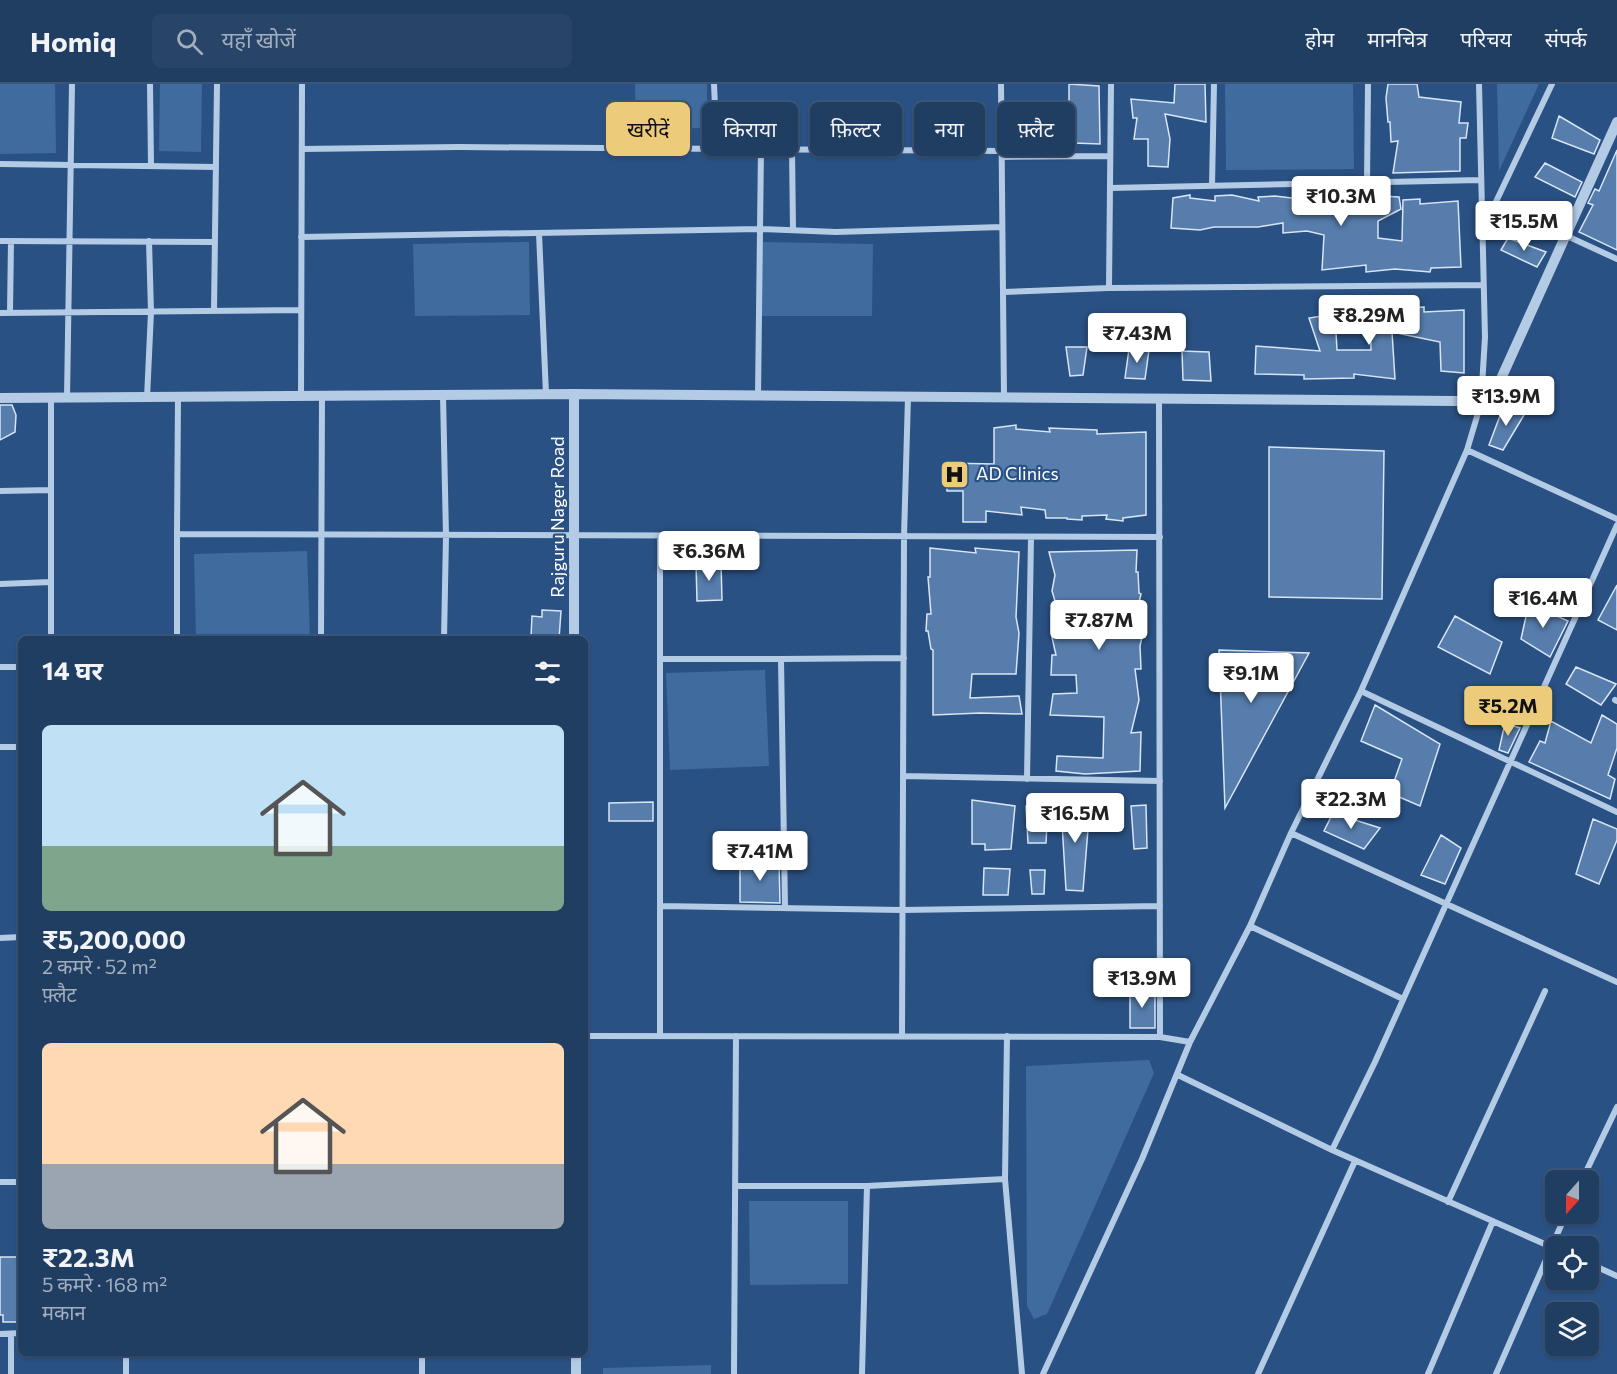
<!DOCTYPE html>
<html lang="hi">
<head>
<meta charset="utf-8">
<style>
  :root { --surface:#203d62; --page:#284468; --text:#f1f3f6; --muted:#a2aebe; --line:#3d5677; --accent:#eccb7b }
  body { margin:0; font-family:Commissioner,"Noto Sans Devanagari",sans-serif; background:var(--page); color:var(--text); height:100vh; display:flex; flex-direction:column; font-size:22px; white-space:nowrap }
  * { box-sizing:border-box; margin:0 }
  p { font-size:20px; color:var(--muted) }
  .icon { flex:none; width:33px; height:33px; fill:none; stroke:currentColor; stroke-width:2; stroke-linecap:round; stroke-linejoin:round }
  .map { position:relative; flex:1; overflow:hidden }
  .drawer { position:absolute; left:18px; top:552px; width:570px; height:720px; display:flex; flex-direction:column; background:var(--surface); border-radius:9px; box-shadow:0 2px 4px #0004,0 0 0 2px var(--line) }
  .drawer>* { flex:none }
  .hud { position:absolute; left:606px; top:18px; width:570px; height:54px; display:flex; gap:12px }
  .needle { width:39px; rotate:201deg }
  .buttons { position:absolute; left:1545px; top:1086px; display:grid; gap:12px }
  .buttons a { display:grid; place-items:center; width:54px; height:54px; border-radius:9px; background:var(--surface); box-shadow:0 2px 4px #0004,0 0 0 2px var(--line); font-size:30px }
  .price { position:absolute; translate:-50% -51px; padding:0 14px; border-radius:6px; background:#fff; color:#222; font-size:20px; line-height:39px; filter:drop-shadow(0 2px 3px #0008) }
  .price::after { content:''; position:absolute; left:50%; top:36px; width:18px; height:14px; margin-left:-9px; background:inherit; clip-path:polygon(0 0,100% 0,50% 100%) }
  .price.on { background:var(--accent); color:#111 }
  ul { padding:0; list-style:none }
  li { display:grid; align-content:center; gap:12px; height:318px; padding:0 24px }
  li span { display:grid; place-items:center; height:186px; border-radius:9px; color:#555 }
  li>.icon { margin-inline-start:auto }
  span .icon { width:108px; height:108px; fill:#fffc; stroke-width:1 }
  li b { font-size:26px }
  h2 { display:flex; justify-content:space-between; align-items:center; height:72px; padding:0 24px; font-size:26px }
  .tag { padding:0 21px; border-radius:9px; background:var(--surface); box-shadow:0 2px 4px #0004,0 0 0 2px var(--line); font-size:21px; line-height:54px }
  .tag.on { background:var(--accent); color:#111 }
  header { display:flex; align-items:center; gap:36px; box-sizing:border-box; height:84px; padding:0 30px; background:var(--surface); border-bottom:2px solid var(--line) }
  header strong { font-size:28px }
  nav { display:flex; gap:33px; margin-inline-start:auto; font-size:21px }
  .search { width:420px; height:54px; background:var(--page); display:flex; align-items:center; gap:15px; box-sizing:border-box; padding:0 21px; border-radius:9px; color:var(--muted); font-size:22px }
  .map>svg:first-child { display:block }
</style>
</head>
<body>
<header>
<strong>Homiq</strong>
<div class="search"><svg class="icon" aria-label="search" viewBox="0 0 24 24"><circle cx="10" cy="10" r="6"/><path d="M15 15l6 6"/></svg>यहाँ खोजें</div>
<nav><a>होम</a><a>मानचित्र</a><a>परिचय</a><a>संपर्क</a></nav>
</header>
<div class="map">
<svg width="1617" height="1290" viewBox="0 0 1617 1290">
  <rect width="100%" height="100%" fill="#2a5183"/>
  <path fill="#3f6b9f" d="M0 0H55L56 69 0 70Z
    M160 0H202L201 68 159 67Z
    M635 0H707V44L636 45Z
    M1225 0H1353L1354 85 1226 86Z
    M1497 0H1539L1499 87Z
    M529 158 530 231 415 232 413 160Z
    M760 158 873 160 872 232H760Z
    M307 467 310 555H196L194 470Z
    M765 586 769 682 670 686 666 589Z
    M1149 976 1154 989 1047 1230 1034 1235 1027 1222 1026 982Z
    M749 1117H848V1200L750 1201Z
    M711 1281V1290H603V1284Z"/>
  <path fill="#567dac" stroke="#d7e5f5" stroke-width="1.5" d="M1069 0 1099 2 1100 60 1074 59 1069 30Z
    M1175 0H1205L1206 38 1165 30 1170 55 1168 83 1148 82V55H1134L1137 34H1133L1131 15 1174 19Z
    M1388 0H1417L1419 13 1461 18 1459 39H1468L1466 54H1460V87L1393 89 1398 57 1391 58 1390 38H1388L1386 14Z
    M1559 32 1600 56 1594 70 1552 54Z
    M1617 66V166L1579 148 1593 121 1588 119 1595 105 1599 107Z
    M1545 79 1582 98 1575 113 1535 93Z
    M1190 111V114L1215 117V112L1232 111 1259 117 1258 113 1275 112 1300 115 1343 113 1357 114 1358 117 1381 114V112L1399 113 1401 125 1378 137V154L1402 157 1403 116 1420 115V120L1458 117 1461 183 1431 184 1430 188 1395 185 1366 188V181L1322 186 1324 151 1307 147 1283 149V139L1258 143H1214L1200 146 1171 144 1173 114Z
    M1508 154 1546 168 1537 183 1501 166Z
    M1370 219 1403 226V224L1424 223V228L1464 226V289L1441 287 1440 258 1392 248 1395 295 1354 290V294L1304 295V291L1255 290 1256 262 1320 267 1309 234 1335 230 1337 266H1371Z
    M1066 263H1087L1083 291 1070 292Z
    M1129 265 1149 266 1145 295 1125 294Z
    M1182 267 1209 268 1211 297 1183 296Z
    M0 321H12L16 331 15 348 0 356Z
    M1504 321 1524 331 1503 366 1489 361Z
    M1016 341V345L1050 348 1049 344 1097 346V350L1146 348V431L1123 434V437L1106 435 1107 431 1082 432V436L1067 435V434H1046L1045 426 1021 423 1022 431 986 427V438H963V407H947V379L994 380V344Z
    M1269 363 1384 367 1382 515 1269 513Z
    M930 464 976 469 975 464 1019 468 1016 533 1019 549 1016 590H972L970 614 1019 612 1022 630 980 629 933 631V566L931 565 928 547H926L927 530H931L928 493H930Z
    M1137 466 1136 488H1138L1139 509 1141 510 1137 527 1142 526V553L1140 562 1141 585H1135L1139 616 1131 649 1141 648 1140 687 1085 690 1056 687 1057 672 1103 674 1104 633 1050 631 1053 610 1077 609 1076 591H1051L1052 571H1056L1051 549V527H1058L1052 507 1055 491 1049 468Z
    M721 479 722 516 697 517 696 480Z
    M1617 501V546L1598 536Z
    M1529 519 1568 537 1550 573 1521 555Z
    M542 526 561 527 559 555 531 553 532 532 542 533Z
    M1455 532 1502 558 1490 590 1438 563Z
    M1219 566 1309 569 1225 724Z
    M1576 583 1616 600 1601 621 1566 600Z
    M1375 621 1440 660 1420 722 1390 709 1402 675 1361 657Z
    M1602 631 1617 640V664L1608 691 1615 695 1610 715 1529 678 1540 657 1545 659 1551 637 1591 659Z
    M1505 639 1520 644 1508 669 1499 666Z
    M972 716 1015 722 1011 765 985 766V760H972Z
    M653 718V737H609V719Z
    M1071 720 1090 721 1083 807 1066 806 1061 722 1071 723Z
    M1146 721 1147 764 1134 765 1131 722Z
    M1026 722 1048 723 1046 759H1028Z
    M1333 729 1380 744 1364 765 1324 747Z
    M1593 735 1617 745V756L1599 800 1576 790Z
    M1441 751 1461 764 1445 800 1421 791Z
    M740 778H779L780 819 740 818Z
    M984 784 1010 785 1008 811H983Z
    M1030 786H1045L1044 810H1032Z
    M1130 905 1155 906V944H1130Z
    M0 1173H21V1238H3V1231H0Z"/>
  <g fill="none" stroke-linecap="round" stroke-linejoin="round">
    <path stroke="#b4cbe6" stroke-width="6" d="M150 0 151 82
      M714 0 717 65
      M1001 0 1004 314
      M302 65 459 63 1002 67
      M792 65 793 146
      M1002 73 1110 72
      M0 80 216 83
      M1367 99 1368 0
      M1212 102 1214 0
      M1110 104 1480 96
      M1495 119 1617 175
      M1483 145 1552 0
      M539 149 546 310
      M301 153 759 145 836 148 1002 143
      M0 157 215 158
      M1109 204 1482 201
      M1003 208 1109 204 1111 0
      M214 227 217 0
      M0 229 301 226
      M10 229 11 157
      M443 311 446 452 444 555
      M301 312 302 0
      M758 312 761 64
      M67 314 72 0
      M147 314 151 228 149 157
      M1159 315 1160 953
      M1467 366 1617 435
      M0 407 51 406
      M177 450 178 313
      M0 500 51 498
      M51 555V314
      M177 555V450L1160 453
      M321 555 322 312
      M660 575H781L785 824
      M781 575 904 574
      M0 583H21
      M1361 607 1617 728
      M1615 616 1617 617
      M0 663H21
      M903 692 1160 697
      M1027 695 1031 453
      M1291 749 1617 898
      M661 822 902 826 1160 822
      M1250 842 1403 915
      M0 854 21 853
      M585 952 1160 953 1190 958
      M660 952V452
      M902 952 904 453 908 313
      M1178 991 1332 1066 1556 1165
      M1332 1066 1375 978 1617 441
      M1005 1095 1007 952
      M1582 1096 1617 1023
      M0 1098H21
      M736 1102H867
      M1448 1118 1545 907
      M1588 1179 1617 1192
      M0 1250 21 1249
      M11 1250V1290
      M422 1269V1290
      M126 1290V1269
      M734 1290 736 952
      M862 1290 867 1102 1005 1095 1022 1290
      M1043 1290 1142 1075 1190 958 1250 842 1291 749 1361 607 1467 366 1481 319 1485 253 1479 0
      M1258 1290 1355 1077
      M1428 1290 1493 1137
      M1496 1290 1566 1130"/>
    <path stroke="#b4cbe6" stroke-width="10" d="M574 310V555
      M0 314 574 310 1456 317 1481 319 1495 308 1617 38
      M576 1269V1290"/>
  </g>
  <defs>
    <symbol id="hospital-square" viewBox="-11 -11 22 22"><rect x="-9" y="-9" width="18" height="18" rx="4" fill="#eccb7b" stroke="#2a5183"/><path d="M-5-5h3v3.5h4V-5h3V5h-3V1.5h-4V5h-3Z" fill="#111"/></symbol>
  </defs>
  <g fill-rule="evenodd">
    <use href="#hospital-square" x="938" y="374" width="33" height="33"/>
  </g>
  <g text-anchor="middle" stroke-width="4.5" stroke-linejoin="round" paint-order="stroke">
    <g font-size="18" fill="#fff" stroke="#2a5183" text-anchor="start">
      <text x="976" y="396">AD Clinics</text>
    </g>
    <g font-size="18" fill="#fff" stroke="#2a5183">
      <text transform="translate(558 433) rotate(-90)" y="6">Rajguru Nager Road</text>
    </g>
  </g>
</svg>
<div class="buttons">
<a><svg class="needle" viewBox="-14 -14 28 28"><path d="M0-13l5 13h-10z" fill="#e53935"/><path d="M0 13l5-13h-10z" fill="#a2aebe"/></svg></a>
<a><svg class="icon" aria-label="locate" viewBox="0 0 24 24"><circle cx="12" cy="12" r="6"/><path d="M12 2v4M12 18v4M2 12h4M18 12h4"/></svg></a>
<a><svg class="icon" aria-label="layers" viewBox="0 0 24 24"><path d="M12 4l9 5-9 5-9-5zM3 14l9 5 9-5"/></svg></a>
</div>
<b class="price" style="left:1341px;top:143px">₹10.3M</b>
<b class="price" style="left:1524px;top:168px">₹15.5M</b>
<b class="price" style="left:1369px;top:262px">₹8.29M</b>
<b class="price" style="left:1137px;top:280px">₹7.43M</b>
<b class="price" style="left:1506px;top:343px">₹13.9M</b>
<b class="price" style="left:709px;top:498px">₹6.36M</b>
<b class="price" style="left:1543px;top:545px">₹16.4M</b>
<b class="price" style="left:1099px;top:567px">₹7.87M</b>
<b class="price" style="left:1251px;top:620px">₹9.1M</b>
<b class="price on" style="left:1508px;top:653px">₹5.2M</b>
<b class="price" style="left:1351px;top:746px">₹22.3M</b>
<b class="price" style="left:1075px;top:760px">₹16.5M</b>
<b class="price" style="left:760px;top:798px">₹7.41M</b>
<b class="price" style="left:1142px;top:925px">₹13.9M</b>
<div class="hud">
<a class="tag on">खरीदें</a>
<a class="tag">किराया</a>
<a class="tag">फ़िल्टर</a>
<a class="tag">नया</a>
<a class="tag">फ़्लैट</a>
</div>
<section class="drawer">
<h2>14 घर<svg class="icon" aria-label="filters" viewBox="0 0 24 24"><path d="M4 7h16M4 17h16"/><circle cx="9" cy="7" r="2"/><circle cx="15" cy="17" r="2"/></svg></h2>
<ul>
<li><span style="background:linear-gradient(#bfe0f5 65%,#7fa58c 0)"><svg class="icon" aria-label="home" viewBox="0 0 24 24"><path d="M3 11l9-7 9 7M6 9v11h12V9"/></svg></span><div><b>₹5,200,000</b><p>2 कमरे · 52 m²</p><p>फ़्लैट</p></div></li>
<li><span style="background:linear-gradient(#ffd9b3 65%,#9aa5b1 0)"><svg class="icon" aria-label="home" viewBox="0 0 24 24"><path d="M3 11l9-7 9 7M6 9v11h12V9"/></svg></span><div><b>₹22.3M</b><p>5 कमरे · 168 m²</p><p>मकान</p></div></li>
</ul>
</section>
</div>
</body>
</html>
